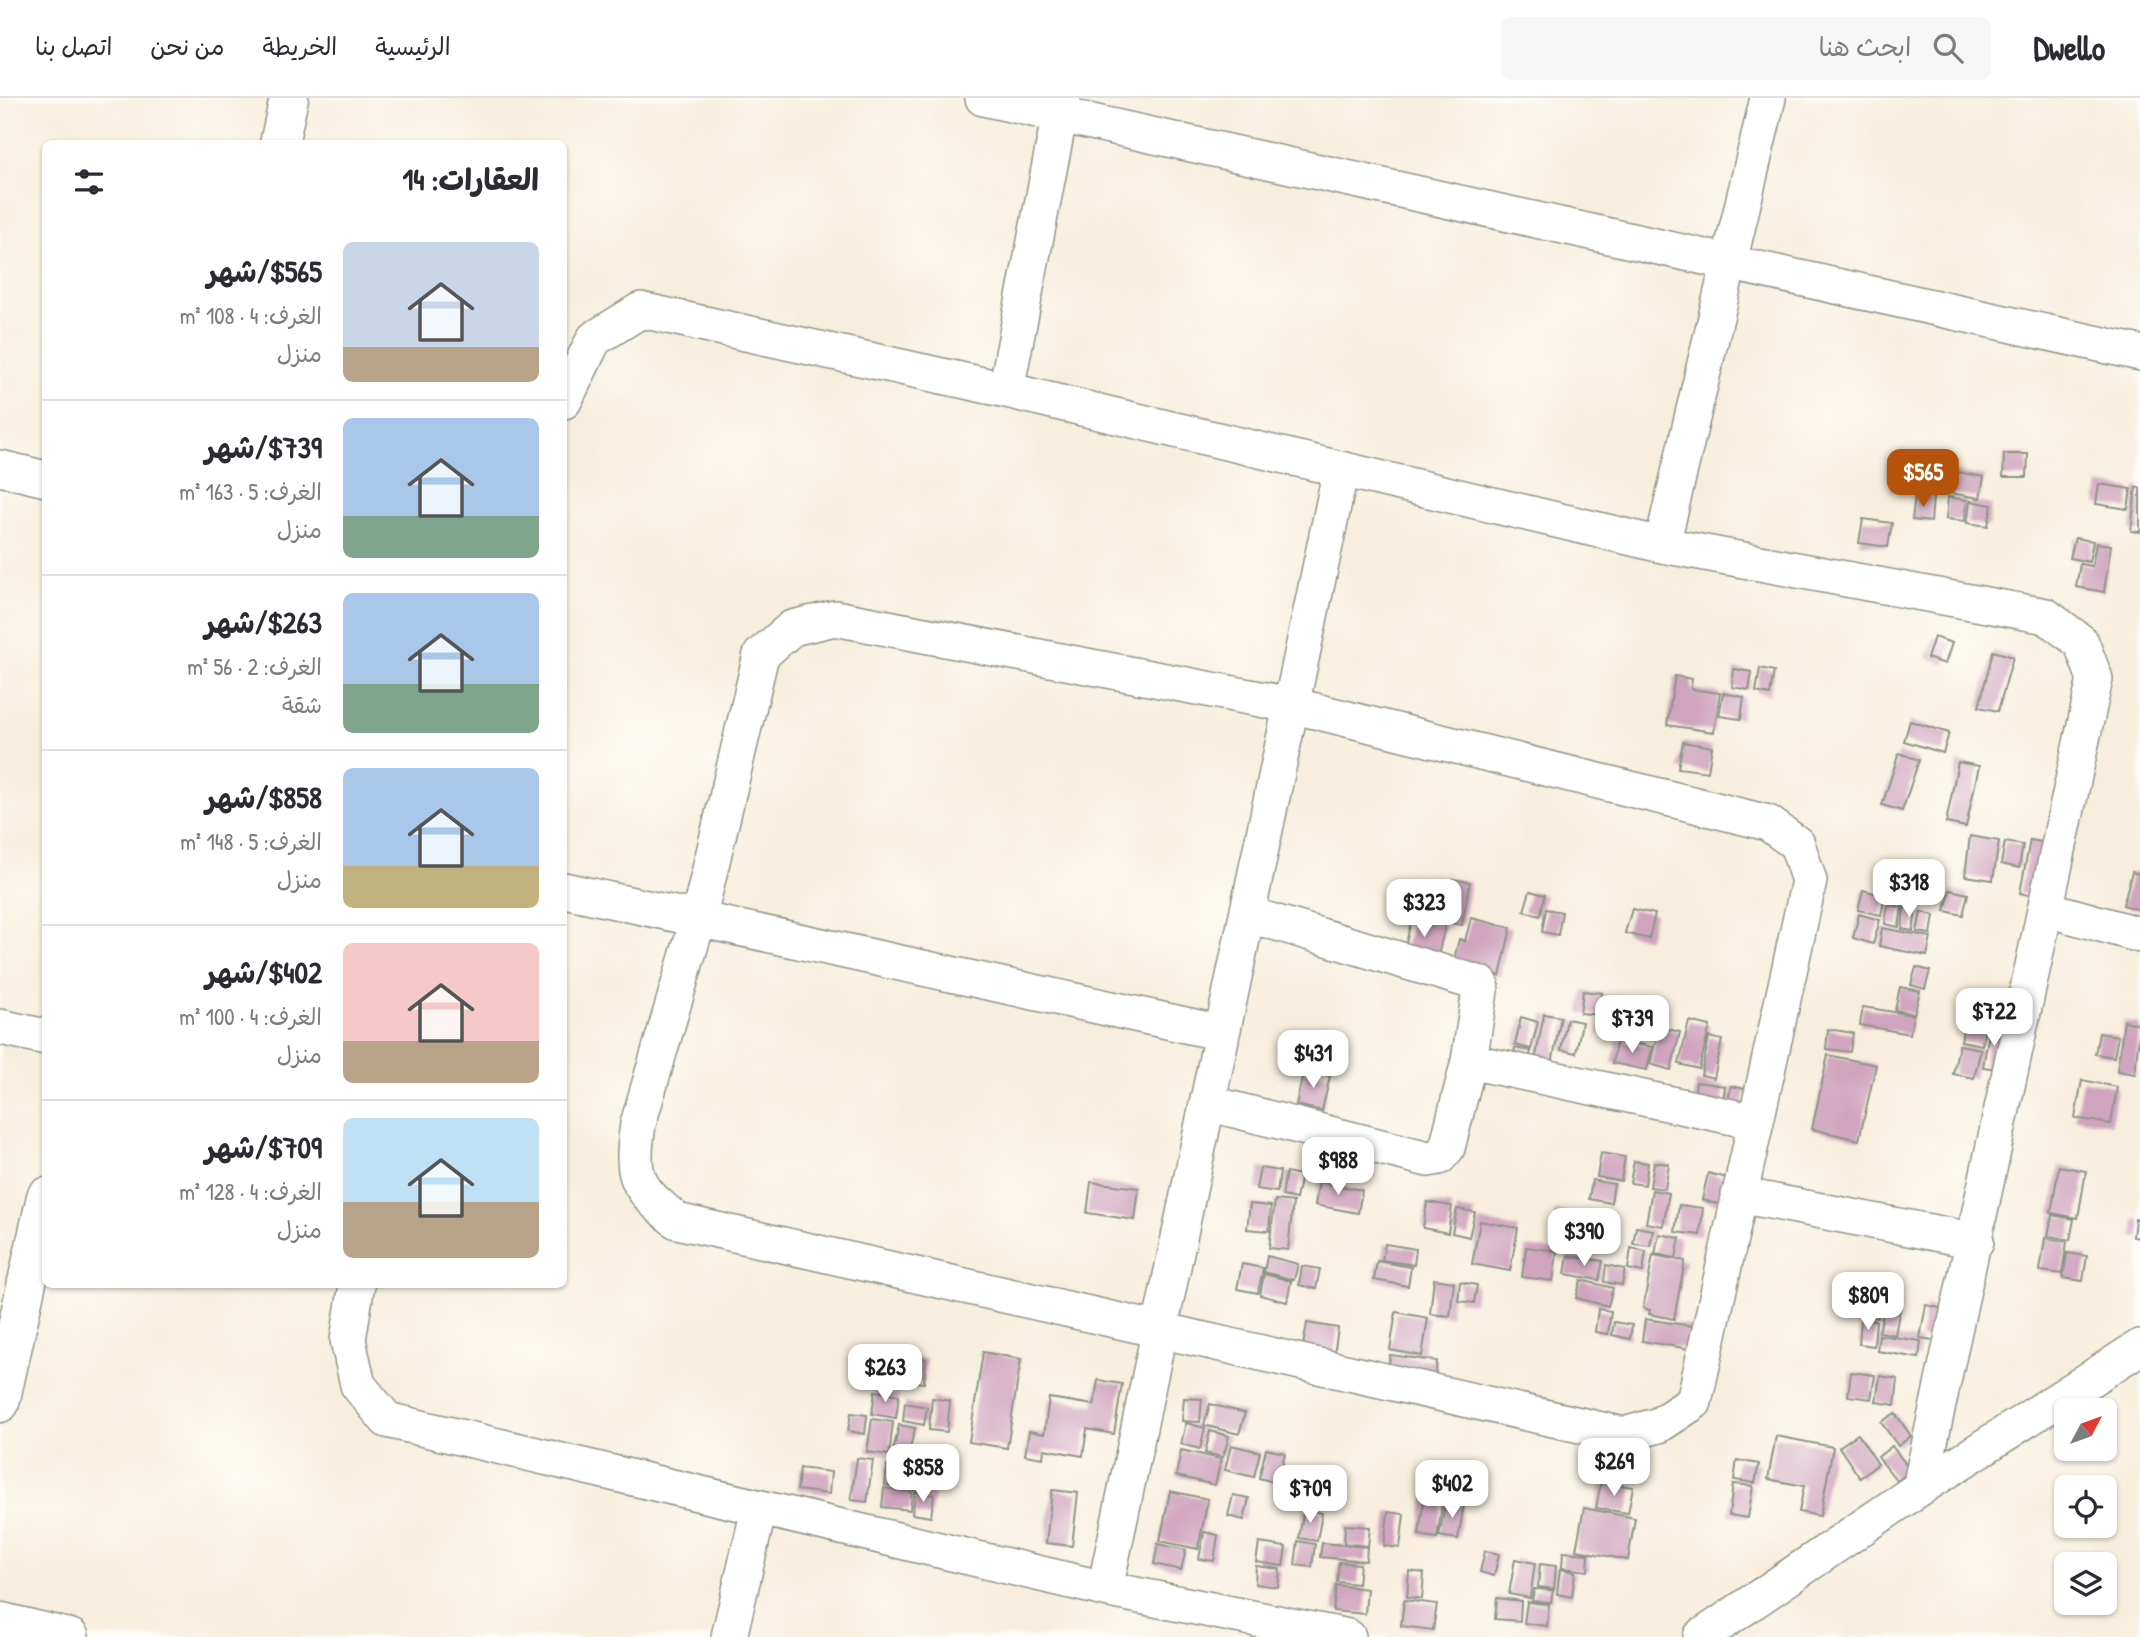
<!DOCTYPE html>
<html lang="ar">
<head>
<meta charset="utf-8">
<style>
  :root { --surface:#fff; --page:#f7f7f7; --text:#2b2b33; --muted:#7c7c81; --line:#e1e1e2; --accent:#b45309 }
  body { margin:0; font-family:"Patrick Hand","Playpen Sans Arabic",sans-serif; background:var(--page); color:var(--text); direction:rtl; height:100vh; display:flex; flex-direction:column; font-size:26px; white-space:nowrap }
  * { box-sizing:border-box; margin:0 }
  p { font-size:23px; color:var(--muted) }
  .icon { flex:none; width:38px; height:38px; fill:none; stroke:currentColor; stroke-width:2; stroke-linecap:round; stroke-linejoin:round }
  .map { position:relative; flex:1; overflow:hidden; direction:ltr }
  .side { position:absolute; left:42px; top:42px; width:525px; height:1148px; display:flex; flex-direction:column; background:var(--surface); border-radius:10px; box-shadow:0 2px 5px #0004; direction:rtl }
  .side>* { flex:none }
  .needle { width:46px; rotate:49deg }
  .controls { position:absolute; left:2054px; top:1300px; display:grid; gap:14px }
  .controls a { display:grid; place-items:center; width:63px; height:63px; border-radius:10px; background:var(--surface); box-shadow:0 2px 5px #0004; font-size:35px }
  .price { position:absolute; translate:-50% -60px; padding:0 16px; border-radius:14px; background:#fff; color:#222; font-size:23px; line-height:46px; filter:drop-shadow(0 2px 4px #0008) }
  .price::after { content:''; position:absolute; left:50%; top:42px; width:21px; height:16px; margin-left:-10px; background:inherit; clip-path:polygon(0 0,100% 0,50% 100%) }
  .price.current { background:var(--accent); color:#fff }
  ul { padding:0; list-style:none }
  li { display:flex; align-items:center; gap:21px; height:175px; padding:0 28px }
  li+li { border-top:2px solid var(--line) }
  li span { display:grid; place-items:center; flex:none; width:196px; height:140px; border-radius:10px; color:#555 }
  li>.icon { margin-inline-start:auto }
  span .icon { width:84px; height:84px; fill:#fffc; stroke-width:1 }
  li b { font-size:30px }
  h2 { display:flex; justify-content:space-between; align-items:center; height:84px; padding:0 28px; font-size:30px }
  header { display:flex; align-items:center; gap:42px; box-sizing:border-box; height:98px; padding:0 35px; background:var(--surface); border-bottom:2px solid var(--line) }
  header strong { font-size:33px }
  nav { display:flex; gap:38px; margin-inline-start:auto; font-size:24px }
  .search { width:490px; height:63px; background:var(--page); display:flex; align-items:center; gap:18px; box-sizing:border-box; padding:0 24px; border-radius:10px; color:var(--muted); font-size:26px }
  .map>svg:first-child { display:block }
</style>
</head>
<body>
<header>
<strong>Dwello</strong>
<div class="search"><svg class="icon" aria-label="search" viewBox="0 0 24 24"><circle cx="10" cy="10" r="6"/><path d="M15 15l6 6"/></svg>ابحث هنا</div>
<nav><a>الرئيسية</a><a>الخريطة</a><a>من نحن</a><a>اتصل بنا</a></nav>
</header>
<div class="map">
<svg width="2140" height="1539" viewBox="0 0 2140 1539">
  <rect width="100%" height="100%" fill="#fdfcf7"/>
  <filter id="ink" filterUnits="userSpaceOnUse"><feTurbulence type="fractalNoise" baseFrequency=".0143" numOctaves="2"/><feDisplacementMap in="SourceGraphic" scale="14" xChannelSelector="R" yChannelSelector="G"/><feConvolveMatrix kernelMatrix="1 2 1 2 8 2 1 2 1" color-interpolation-filters="sRGB"/></filter>
  <filter id="wash" filterUnits="userSpaceOnUse"><feTurbulence type="fractalNoise" baseFrequency=".00686" numOctaves="4" result="noise"/><feDisplacementMap in="SourceGraphic" scale="28" xChannelSelector="R" yChannelSelector="G"/><feGaussianBlur stdDeviation="1.57" result="paint"/><feColorMatrix in="noise" values="0 0 0 0 0 0 0 0 0 0 0 0 0 0 0 0 0 1.4 0 .05"/><feComposite in="paint" operator="in"/></filter>
  <g filter="url(#wash)">
    <rect width="100%" height="100%" fill="#f8eedd"/>
    <g id="blocks">
      <path fill="#d0a4be" d="M2004 356H2028L2027 379H2003Z
        M1922 368 1942 372 1936 397 1917 392Z
        M1947 372 1984 379 1980 400 1943 394Z
        M2099 386 2131 391 2128 411 2096 406Z
        M2136 389 2140 390V434L2131 433Z
        M1915 397 1933 399 1931 424 1912 422Z
        M1948 399 1967 402 1965 423 1946 421Z
        M1970 403 1992 407 1988 428 1967 425Z
        M1863 421 1892 425 1888 449 1859 445Z
        M2075 440 2093 443 2089 464 2070 460Z
        M2096 445 2111 447 2104 494 2076 489 2080 466 2092 468Z
        M1934 539 1952 545 1945 566 1927 560Z
        M1993 553 2013 559 1998 613 1979 609Z
        M1760 570 1774 573 1770 597 1756 594Z
        M1734 571 1752 574 1749 592 1732 589Z
        M1675 578 1692 581 1691 591 1720 595 1714 634 1667 627Z
        M1723 595 1744 599 1741 621 1719 618Z
        M1910 623 1949 635 1943 655 1904 643Z
        M1683 644 1712 649 1708 674 1678 670Z
        M1899 655 1919 662 1902 713 1882 707Z
        M1958 664 1979 668 1966 729 1946 725Z
        M1970 738 1999 743 1993 782 1965 778Z
        M2030 742 2048 745 2036 799 2020 795Z
        M2005 744 2023 747 2019 770 2001 766Z
        M2132 774 2140 776V812L2123 807Z
        M1453 781 1470 784 1462 827 1445 824Z
        M1863 792 1885 798 1881 817 1858 812Z
        M1950 792 1968 796 1963 817 1945 813Z
        M1530 793 1545 797 1540 818 1524 813Z
        M1888 807 1902 809 1899 829 1885 826Z
        M1904 809 1916 811 1913 833 1902 831Z
        M1546 811 1562 814 1558 837 1542 834Z
        M1632 811 1655 816 1649 841 1625 835Z
        M1921 814 1934 817 1931 836 1917 834Z
        M1859 816 1880 822 1873 846 1853 840Z
        M1412 819 1445 828 1437 862 1404 854Z
        M1471 820 1511 830 1500 878 1453 866 1459 841 1465 843Z
        M1882 830 1931 839 1927 858 1879 848Z
        M1916 869 1930 873 1925 891 1911 887Z
        M1900 889 1920 893 1914 916 1895 912Z
        M1583 893 1602 895 1599 917 1580 915Z
        M1606 897 1636 904 1629 942 1598 936Z
        M1863 909 1913 917 1910 936 1860 927Z
        M1544 916 1561 919 1551 971 1534 968Z
        M1521 919 1538 924 1531 951 1515 947Z
        M1567 921 1582 924 1576 955 1561 952Z
        M1965 922 1986 926 1982 947 1961 943Z
        M1689 923 1710 928 1699 971 1679 966Z
        M2124 923 2140 926 2135 976 2117 973Z
        M1659 929 1680 934 1671 972 1650 966Z
        M1990 929 2004 931 1997 971 1983 969Z
        M1828 931 1853 935 1850 954 1826 951Z
        M2099 935 2118 938 2114 959 2095 956Z
        M1709 939 1722 942 1714 980 1701 977Z
        M1617 942 1652 949 1647 972 1612 965Z
        M1959 947 1981 951 1974 980 1953 976Z
        M1515 950 1531 953 1527 969 1512 965Z
        M1828 957 1876 967 1859 1042 1812 1031Z
        M1304 971 1330 978 1322 1013 1296 1007Z
        M2082 982 2117 989 2111 1026 2075 1020Z
        M1696 984 1725 988 1722 1010 1693 1006Z
        M1731 988 1746 991 1741 1016 1726 1012Z
        M1601 1055 1625 1059 1621 1083 1597 1079Z
        M1634 1063 1648 1065 1645 1087 1630 1085Z
        M1654 1064 1669 1066 1665 1091 1650 1089Z
        M2059 1068 2086 1073 2078 1120 2051 1115Z
        M1260 1070 1280 1073 1277 1094 1256 1091Z
        M1286 1074 1301 1077 1296 1101 1282 1098Z
        M1708 1075 1727 1080 1721 1107 1702 1102Z
        M1592 1082 1614 1086 1611 1105 1589 1101Z
        M1091 1084 1139 1090 1135 1122 1087 1115Z
        M1319 1084 1362 1092 1358 1115 1315 1107Z
        M1652 1092 1669 1095 1663 1128 1646 1125Z
        M1275 1102 1293 1104 1288 1152 1269 1150Z
        M1427 1104 1452 1108 1448 1135 1423 1130Z
        M1250 1106 1271 1108 1269 1133 1247 1131Z
        M1679 1107 1703 1110 1700 1137 1675 1134Z
        M1457 1111 1475 1114 1469 1139 1452 1135Z
        M1555 1113 1573 1116 1572 1135 1553 1133Z
        M2052 1117 2074 1121 2070 1142 2048 1138Z
        M2135 1121 2140 1122V1140L2133 1139Z
        M1480 1123 1518 1130 1510 1173 1472 1166Z
        M1636 1129 1653 1132 1650 1148 1633 1146Z
        M1659 1136 1680 1140 1676 1160 1655 1156Z
        M2045 1140 2067 1144 2062 1176 2040 1173Z
        M1385 1146 1416 1151 1414 1167 1382 1162Z
        M1526 1149 1557 1153 1553 1183 1522 1179Z
        M1631 1150 1646 1153 1643 1174 1628 1171Z
        M2067 1155 2087 1158 2083 1183 2063 1180Z
        M1653 1157 1685 1163 1674 1221 1649 1216 1650 1212 1643 1210Z
        M1267 1158 1298 1166 1294 1182 1264 1174Z
        M1568 1158 1603 1163 1599 1182 1565 1176Z
        M1377 1163 1411 1169 1408 1188 1374 1182Z
        M1242 1166 1263 1170 1258 1195 1237 1191Z
        M1606 1167 1625 1171 1622 1187 1604 1184Z
        M1302 1168 1320 1171 1316 1191 1299 1187Z
        M1264 1176 1291 1183 1287 1204 1260 1197Z
        M1434 1181 1454 1184 1450 1218 1430 1216Z
        M1581 1182 1613 1190 1608 1208 1576 1200Z
        M1460 1184 1477 1187 1474 1205 1458 1203Z
        M1864 1196 1880 1199 1878 1220 1862 1218Z
        M1886 1202 1901 1205 1895 1237 1879 1234Z
        M1926 1207 1945 1211 1939 1243 1920 1240Z
        M1598 1211 1611 1213 1608 1236 1595 1234Z
        M1396 1214 1428 1220 1422 1258 1390 1252Z
        M1645 1221 1693 1228 1690 1251 1642 1243Z
        M1861 1221 1876 1223 1874 1248 1859 1246Z
        M1614 1224 1632 1227 1630 1241 1612 1237Z
        M1307 1225 1338 1230 1333 1264 1301 1259Z
        M1879 1237 1921 1243 1919 1260 1877 1253Z
        M983 1254 1021 1261 1007 1350 969 1344Z
        M1390 1257 1437 1263 1435 1280 1388 1274Z
        M909 1259 926 1261 924 1285 906 1283Z
        M1851 1274 1875 1277 1871 1301 1848 1298Z
        M1880 1278 1898 1281 1895 1307 1876 1304Z
        M1098 1282 1122 1286 1114 1336 1087 1331 1083 1358 1044 1351 1043 1360 1025 1357 1029 1333 1044 1336 1049 1300 1094 1307Z
        M875 1293 899 1297 896 1320 872 1316Z
        M932 1300 950 1303 947 1334 929 1332Z
        M1184 1300 1202 1301 1200 1324 1182 1323Z
        M905 1305 927 1309 924 1327 903 1323Z
        M1210 1306 1245 1315 1239 1336 1204 1327Z
        M851 1315 867 1317 865 1336 848 1333Z
        M1895 1315 1911 1338 1898 1348 1881 1324Z
        M872 1321 893 1324 889 1357 867 1354Z
        M1186 1325 1205 1330 1200 1351 1181 1346Z
        M899 1327 915 1330 906 1367 891 1363Z
        M1210 1333 1229 1338 1223 1359 1205 1355Z
        M1858 1336 1878 1366 1860 1380 1839 1349Z
        M1776 1338 1833 1349 1820 1418 1799 1414 1804 1388 1768 1381Z
        M1231 1347 1260 1354 1254 1379 1225 1372Z
        M1892 1348 1911 1373 1897 1383 1878 1359Z
        M1266 1351 1285 1355 1278 1385 1259 1380Z
        M1181 1352 1221 1361 1215 1387 1176 1378Z
        M913 1356 932 1359 927 1394 908 1391Z
        M857 1360 873 1362 867 1404 851 1402Z
        M1737 1362 1759 1366 1755 1385 1734 1382Z
        M887 1368 905 1370 903 1390 885 1387Z
        M800 1370 831 1374 829 1396 797 1392Z
        M1601 1384 1633 1389 1628 1415 1596 1410Z
        M1733 1386 1753 1388 1748 1420 1729 1417Z
        M884 1390 912 1394 910 1412 882 1409Z
        M1052 1392 1078 1395 1072 1448 1046 1445Z
        M1170 1393 1208 1401 1198 1451 1160 1443Z
        M915 1394 934 1397 931 1419 912 1416Z
        M1233 1397 1249 1400 1244 1422 1228 1418Z
        M1424 1399 1443 1401 1437 1440 1419 1437Z
        M1446 1402 1464 1406 1458 1441 1439 1438Z
        M1584 1410 1635 1420 1628 1462 1576 1452Z
        M1304 1411 1322 1415 1317 1443 1299 1440Z
        M1388 1414 1404 1416 1400 1450 1384 1448Z
        M1345 1427 1370 1429 1368 1448 1344 1446Z
        M1204 1434 1218 1437 1214 1463 1199 1461Z
        M1298 1443 1315 1446 1312 1469 1295 1467Z
        M1259 1445 1286 1449 1283 1468 1256 1464Z
        M1322 1445 1367 1449 1366 1463 1320 1459Z
        M1158 1446 1186 1452 1181 1472 1154 1466Z
        M1485 1453 1499 1456 1494 1478 1480 1474Z
        M1563 1454 1589 1456 1588 1473 1562 1470Z
        M1515 1461 1535 1465 1530 1500 1509 1496Z
        M1339 1464 1360 1466 1358 1486 1337 1484Z
        M1540 1466 1556 1468 1554 1491 1538 1489Z
        M1256 1468 1280 1471 1278 1489 1255 1486Z
        M1560 1471 1575 1474 1572 1499 1557 1496Z
        M1409 1473 1424 1475 1422 1501 1407 1499Z
        M1336 1487 1367 1491 1365 1516 1333 1513Z
        M1534 1491 1553 1492 1551 1504 1532 1503Z
        M1497 1500 1521 1503 1520 1523 1495 1521Z
        M1404 1502 1437 1506 1433 1532 1401 1528Z
        M1527 1504 1549 1506 1547 1528 1524 1525Z"/>
    </g>
  </g>
  <g filter="url(#ink)">
    <use href="#blocks" fill-opacity="0" stroke="#8c9688" stroke-width="2"/>
    <g fill="none" stroke-linecap="round" stroke-linejoin="round">
      <defs>
        <path id="minor" d="M983 0 2140 255
          M1006 292 1063 0
          M564 303 594 241 641 212 1006 292 1662 447 2046 518 2081 544 2095 581 1920 1390
          M0 370 46 381
          M1662 447 1768 0
          M835 520 1291 607 1768 725 1797 746 1809 783 1694 1304 1659 1327 1624 1337 677 1123C636 1089 630 1081 638 1026L698 822 761 557 792 530Z
          M564 792 1222 935
          M2047 811 2140 837
          M0 929 46 939
          M1469 963 1756 1024
          M1208 1005 1428 1061 1439 1059 1447 1050 1469 963 1481 886 1247 816
          M1739 1097 1976 1143
          M357 1186 348 1242 358 1287 387 1322 1105 1491 1348 1539
          M1105 1491 1341 371
          M0 1522 71 1539
          M729 1539 759 1411
          M1701 1539 1920 1390 2140 1249"/>
        <path id="tertiary" d="M279 46 289 0
          M0 1305 46 1099"/>
      </defs>
      <use href="#minor" stroke="#8c9688" stroke-width="38"/>
      <use href="#tertiary" stroke="#8c9688" stroke-width="41"/>
      <use href="#minor" stroke="#fff" stroke-width="35"/>
      <use href="#tertiary" stroke="#fff" stroke-width="38"/>
    </g>
  </g>
</svg>
<div class="controls">
<a><svg class="needle" viewBox="-14 -14 28 28"><path d="M0-13l5 13h-10z" fill="#e53935"/><path d="M0 13l5-13h-10z" fill="#7c7c81"/></svg></a>
<a><svg class="icon" aria-label="locate" viewBox="0 0 24 24"><circle cx="12" cy="12" r="6"/><path d="M12 2v4M12 18v4M2 12h4M18 12h4"/></svg></a>
<a><svg class="icon" aria-label="layers" viewBox="0 0 24 24"><path d="M12 4l9 5-9 5-9-5zM3 14l9 5 9-5"/></svg></a>
</div>
<b class="price current" style="left:1923px;top:411px">$565</b>
<b class="price" style="left:1909px;top:821px">$318</b>
<b class="price" style="left:1424px;top:841px">$323</b>
<b class="price" style="left:1994px;top:950px">$722</b>
<b class="price" style="left:1632px;top:957px">$739</b>
<b class="price" style="left:1313px;top:992px">$431</b>
<b class="price" style="left:1338px;top:1099px">$988</b>
<b class="price" style="left:1584px;top:1170px">$390</b>
<b class="price" style="left:1868px;top:1234px">$809</b>
<b class="price" style="left:885px;top:1306px">$263</b>
<b class="price" style="left:1614px;top:1400px">$269</b>
<b class="price" style="left:923px;top:1406px">$858</b>
<b class="price" style="left:1452px;top:1422px">$402</b>
<b class="price" style="left:1310px;top:1427px">$709</b>
<section class="side">
<h2>العقارات: 14<svg class="icon" aria-label="filters" viewBox="0 0 24 24"><path d="M4 7h16M4 17h16"/><circle cx="9" cy="7" r="2"/><circle cx="15" cy="17" r="2"/></svg></h2>
<ul>
<li><span style="background:linear-gradient(#c9d6e8 75%,#b9a48a 0)"><svg class="icon" aria-label="home" viewBox="0 0 24 24"><path d="M3 11l9-7 9 7M6 9v11h12V9"/></svg></span><div><b>$565/شهر</b><p>الغرف: 4 · 108 m²</p><p>منزل</p></div></li>
<li><span style="background:linear-gradient(#a9c7e8 70%,#7fa58c 0)"><svg class="icon" aria-label="home" viewBox="0 0 24 24"><path d="M3 11l9-7 9 7M6 9v11h12V9"/></svg></span><div><b>$739/شهر</b><p>الغرف: 5 · 163 m²</p><p>منزل</p></div></li>
<li><span style="background:linear-gradient(#a9c7e8 65%,#7fa58c 0)"><svg class="icon" aria-label="home" viewBox="0 0 24 24"><path d="M3 11l9-7 9 7M6 9v11h12V9"/></svg></span><div><b>$263/شهر</b><p>الغرف: 2 · 56 m²</p><p>شقة</p></div></li>
<li><span style="background:linear-gradient(#a9c7e8 70%,#c2b280 0)"><svg class="icon" aria-label="home" viewBox="0 0 24 24"><path d="M3 11l9-7 9 7M6 9v11h12V9"/></svg></span><div><b>$858/شهر</b><p>الغرف: 5 · 148 m²</p><p>منزل</p></div></li>
<li><span style="background:linear-gradient(#f6c9c9 70%,#b9a48a 0)"><svg class="icon" aria-label="home" viewBox="0 0 24 24"><path d="M3 11l9-7 9 7M6 9v11h12V9"/></svg></span><div><b>$402/شهر</b><p>الغرف: 4 · 100 m²</p><p>منزل</p></div></li>
<li><span style="background:linear-gradient(#bfe0f5 60%,#b9a48a 0)"><svg class="icon" aria-label="home" viewBox="0 0 24 24"><path d="M3 11l9-7 9 7M6 9v11h12V9"/></svg></span><div><b>$709/شهر</b><p>الغرف: 4 · 128 m²</p><p>منزل</p></div></li>
</ul>
</section>
</div>
</body>
</html>
